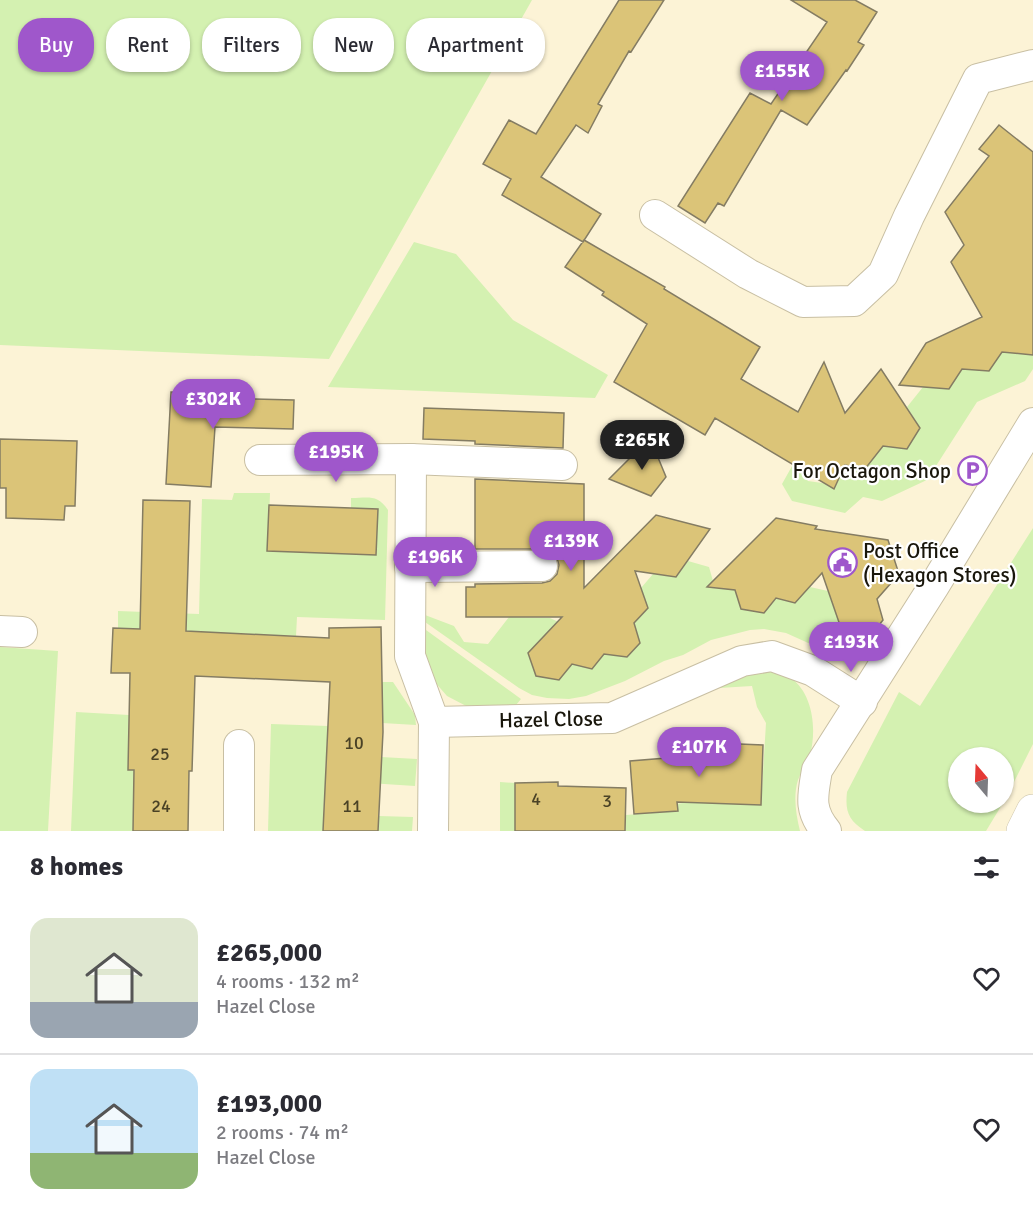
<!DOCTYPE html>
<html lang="en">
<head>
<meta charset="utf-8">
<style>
  :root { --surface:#fff; --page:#f7f7f7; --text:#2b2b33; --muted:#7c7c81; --line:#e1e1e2; --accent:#9f57cb }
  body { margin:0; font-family:Signika,sans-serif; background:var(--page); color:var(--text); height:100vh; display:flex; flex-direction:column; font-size:22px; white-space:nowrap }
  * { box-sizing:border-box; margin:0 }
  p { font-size:20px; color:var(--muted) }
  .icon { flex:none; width:33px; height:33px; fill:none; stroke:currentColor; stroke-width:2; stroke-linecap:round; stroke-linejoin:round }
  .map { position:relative; height:831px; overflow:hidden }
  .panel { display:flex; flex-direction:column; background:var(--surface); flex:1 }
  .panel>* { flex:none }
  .top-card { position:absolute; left:18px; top:18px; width:600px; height:54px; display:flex; gap:12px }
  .needle { width:39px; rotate:341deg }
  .controls { position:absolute; left:948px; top:747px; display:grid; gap:12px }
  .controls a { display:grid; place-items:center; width:66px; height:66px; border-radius:50%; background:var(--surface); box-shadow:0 2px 4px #0004; font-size:30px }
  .price { position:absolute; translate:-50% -51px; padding:0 14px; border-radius:21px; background:var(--accent); color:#fff; font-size:20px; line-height:39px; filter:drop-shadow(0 2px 3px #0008) }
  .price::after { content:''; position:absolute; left:50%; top:36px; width:18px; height:14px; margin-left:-9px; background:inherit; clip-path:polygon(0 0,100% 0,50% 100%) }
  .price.active { background:#222; color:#fff }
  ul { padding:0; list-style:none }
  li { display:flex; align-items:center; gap:18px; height:150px; padding:0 30px }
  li+li { border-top:2px solid var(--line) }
  li span { display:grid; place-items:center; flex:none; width:168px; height:120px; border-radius:18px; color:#555 }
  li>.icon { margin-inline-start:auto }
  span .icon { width:72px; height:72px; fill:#fffc; stroke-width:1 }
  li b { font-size:26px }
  h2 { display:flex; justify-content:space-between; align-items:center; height:72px; padding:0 30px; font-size:26px }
  .tag { padding:0 21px; border-radius:24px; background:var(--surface); box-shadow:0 2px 4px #0004; font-size:21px; line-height:54px }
  .tag.active { background:var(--accent); color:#fff }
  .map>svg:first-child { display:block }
</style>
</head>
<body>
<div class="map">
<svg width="1033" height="831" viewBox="0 0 1033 831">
  <rect width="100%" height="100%" fill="#fcf3d6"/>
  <path fill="#d4f1b1" d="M0 0H532L329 359 0 345Z
    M414 242 456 254 513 320 608 375 595 398 328 387Z
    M1033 347V369L1025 381 977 402 934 469 929 479 882 501 863 497 845 513 792 501 782 484 796 459 808 481 836 485 845 465 865 469 883 446 907 449 920 428 907 407 923 387 949 389 962 369 989 371 1002 352 1028 354Z
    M234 493H270L268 551 375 555 377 509 351 508V498C369 498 377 494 388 510L385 620 297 617 296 636 118 628V611L199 614 202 499 232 500Z
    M1033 528V744L1004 802V758H958V802L1003 803 986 831H865C848 820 845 811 847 792L899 692 920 706Z
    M688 561 709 567 715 588 735 589 742 609 764 613 776 598 795 602 810 587 828 591 842 632 870 636 866 641 857 647 838 653 826 651 786 633 764 629 750 630 711 640 683 655 664 661 625 681 586 696 569 699 547 698 532 695 519 688 425 622V615L454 626 464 642 488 644 509 617 550 618 567 626 556 641 542 638 528 653 536 676 572 664 592 669 604 654 627 657 640 643 634 623 648 608 641 588 653 574 676 577Z
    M426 630 521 699 516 705 470 708 447 696 427 673 423 648Z
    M0 647 58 651 48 831H0Z
    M760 667C770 670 782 672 791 678 813 694 817 729 810 755 808 764 801 771 798 780 793 796 796 815 800 831H625L626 815 677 811V804L689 802 761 805 766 723 757 707 752 686 719 688 717 679Z
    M381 682H393L415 715 416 725 382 723Z
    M76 712 129 715 128 770 188 771 189 777H134L133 813 157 831H71Z
    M271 724 328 726 325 773 380 776 381 757 417 759 415 786 338 781 324 795 323 831H268Z
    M500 782 515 783V831H500Z
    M379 816 413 817 412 831H378Z"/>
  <path fill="#dbc478" stroke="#847c63" stroke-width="1.5" d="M619 0H664L631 52 629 51 598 104 602 106 588 133 576 125 541 177 601 214 583 242 502 195 511 179 483 164 509 120 536 134Z
    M791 0H855L877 12 858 42 864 45 847 71 846 70 807 125 781 110 724 206 718 203 705 223 678 206 750 93 771 104 827 22Z
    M999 125 1033 152V355L1002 352 989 371 962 369 949 389 899 385 926 343 982 317 951 262 964 245 945 212 989 156 979 149Z
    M584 240 665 287 664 289 760 347 741 379 798 412 824 362 845 413 881 369 920 428 907 449 883 446 865 469 845 465 834 489 715 418 705 435 614 382 647 324 602 295 604 292 565 267Z
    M171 392 217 394V398L294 400 293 429 215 427 211 487 166 484Z
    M424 408 564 413 563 448 475 444V441L423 439Z
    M650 438 666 477 651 496 609 479Z
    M0 439 77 441 75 506H65L64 520 6 518V488H0Z
    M475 479 584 484V588L656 515 710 529 676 577 635 571 648 608 634 623 640 643 627 657 604 654 592 669 572 664 559 680 536 676 528 653 562 617H466V587H475V584L542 583 550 581 557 574 559 565 557 558 551 551 542 549H475Z
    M143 500 190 501 186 631 329 638V628L381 627 383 732 378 831H323L330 682 195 676 192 771H189L188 831H133L134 770H128L130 673H111L113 628 140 629Z
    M269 505 378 509 376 555 267 551Z
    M776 518 817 526 815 529 888 540 899 574 877 599 883 620 871 635 842 631 822 573 795 603 776 598 764 613 741 609 735 590 707 587Z
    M691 742 763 745 761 805 677 802 678 811 634 814 630 761 691 756Z
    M558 782V786L626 788 625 831H515V783Z"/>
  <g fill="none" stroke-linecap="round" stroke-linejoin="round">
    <defs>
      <g id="street">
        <path d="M655 215 748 274 803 302 854 301 883 274 909 216 978 79 1033 65"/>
        <path d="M411 459 410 656 434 722 433 831"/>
        <path d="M260 460 411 459 562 465"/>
        <path d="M410 567 542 566"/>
        <path d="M0 631 22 632"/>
        <path id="s1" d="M434 722 612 718 742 661 772 656 813 671 862 702"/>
        <path d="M239 831V745"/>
        <path d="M826 831C808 809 813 795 817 770L934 586 1033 423"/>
      </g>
      <path id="secondary" d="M1023 831 1033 811"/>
    </defs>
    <use href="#street" stroke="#c8bfa3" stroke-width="32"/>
    <use href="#secondary" stroke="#c8bfa3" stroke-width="34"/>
    <use href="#street" stroke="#fff" stroke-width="30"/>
    <use href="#secondary" stroke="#fff" stroke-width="33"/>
  </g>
  <defs>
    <symbol id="parking-ring" viewBox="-11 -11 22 22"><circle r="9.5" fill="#fff" stroke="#9f57cb" stroke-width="1.5"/><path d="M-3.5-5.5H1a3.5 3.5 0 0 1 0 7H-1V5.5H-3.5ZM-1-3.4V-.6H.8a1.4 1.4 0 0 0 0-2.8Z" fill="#9f57cb"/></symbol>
    <symbol id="civic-ring" viewBox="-11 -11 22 22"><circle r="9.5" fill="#fff" stroke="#9f57cb" stroke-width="1.5"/><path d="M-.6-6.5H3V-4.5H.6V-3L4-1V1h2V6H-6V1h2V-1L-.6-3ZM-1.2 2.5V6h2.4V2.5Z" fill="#9f57cb"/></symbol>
  </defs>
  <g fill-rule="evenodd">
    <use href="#parking-ring" x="956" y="454" width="33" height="33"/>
    <use href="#civic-ring" x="826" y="546" width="33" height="33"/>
  </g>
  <g text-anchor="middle" stroke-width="4.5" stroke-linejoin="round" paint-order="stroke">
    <g font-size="18" fill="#4a4226">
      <text x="354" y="749">10</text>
      <text x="160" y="760">25</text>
      <text x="536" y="805">4</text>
      <text x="607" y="807">3</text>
      <text x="161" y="812">24</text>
      <text x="352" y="812">11</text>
    </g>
    <g font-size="21" fill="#19160b" stroke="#fff" text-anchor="end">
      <text x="951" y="478">For Octagon Shop</text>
      <text x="863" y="558" text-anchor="start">Post Office<tspan x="863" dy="24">(Hexagon Stores)</tspan></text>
    </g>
    <g font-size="21" fill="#19160b" stroke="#fff">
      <text dy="7" stroke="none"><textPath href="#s1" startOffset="117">Hazel Close</textPath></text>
    </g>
  </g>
</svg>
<div class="controls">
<a><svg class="needle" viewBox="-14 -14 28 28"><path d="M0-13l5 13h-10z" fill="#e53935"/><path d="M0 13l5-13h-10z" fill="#7c7c81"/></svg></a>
</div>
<b class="price" style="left:782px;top:102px">£155K</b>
<b class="price" style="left:213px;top:430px">£302K</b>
<b class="price active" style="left:642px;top:471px">£265K</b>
<b class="price" style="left:336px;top:483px">£195K</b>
<b class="price" style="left:571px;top:572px">£139K</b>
<b class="price" style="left:435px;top:588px">£196K</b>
<b class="price" style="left:851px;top:673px">£193K</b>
<b class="price" style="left:699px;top:778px">£107K</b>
<div class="top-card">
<a class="tag active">Buy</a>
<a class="tag">Rent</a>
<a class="tag">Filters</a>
<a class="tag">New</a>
<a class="tag">Apartment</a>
</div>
</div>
<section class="panel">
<h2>8 homes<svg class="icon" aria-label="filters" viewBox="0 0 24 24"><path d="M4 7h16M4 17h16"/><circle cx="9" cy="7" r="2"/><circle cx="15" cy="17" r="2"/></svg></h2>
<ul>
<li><span style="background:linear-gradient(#dfe7d0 70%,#9aa5b1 0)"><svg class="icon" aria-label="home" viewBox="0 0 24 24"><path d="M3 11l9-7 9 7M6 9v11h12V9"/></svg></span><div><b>£265,000</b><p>4 rooms · 132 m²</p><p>Hazel Close</p></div><svg class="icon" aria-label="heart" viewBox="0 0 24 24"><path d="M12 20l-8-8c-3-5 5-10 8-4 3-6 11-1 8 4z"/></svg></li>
<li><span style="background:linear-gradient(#bfe0f5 70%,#8fb573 0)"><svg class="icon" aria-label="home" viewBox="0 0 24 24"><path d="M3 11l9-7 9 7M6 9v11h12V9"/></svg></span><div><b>£193,000</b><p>2 rooms · 74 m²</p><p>Hazel Close</p></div><svg class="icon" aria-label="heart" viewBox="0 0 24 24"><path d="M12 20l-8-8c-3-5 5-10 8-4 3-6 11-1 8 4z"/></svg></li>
</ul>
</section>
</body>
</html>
